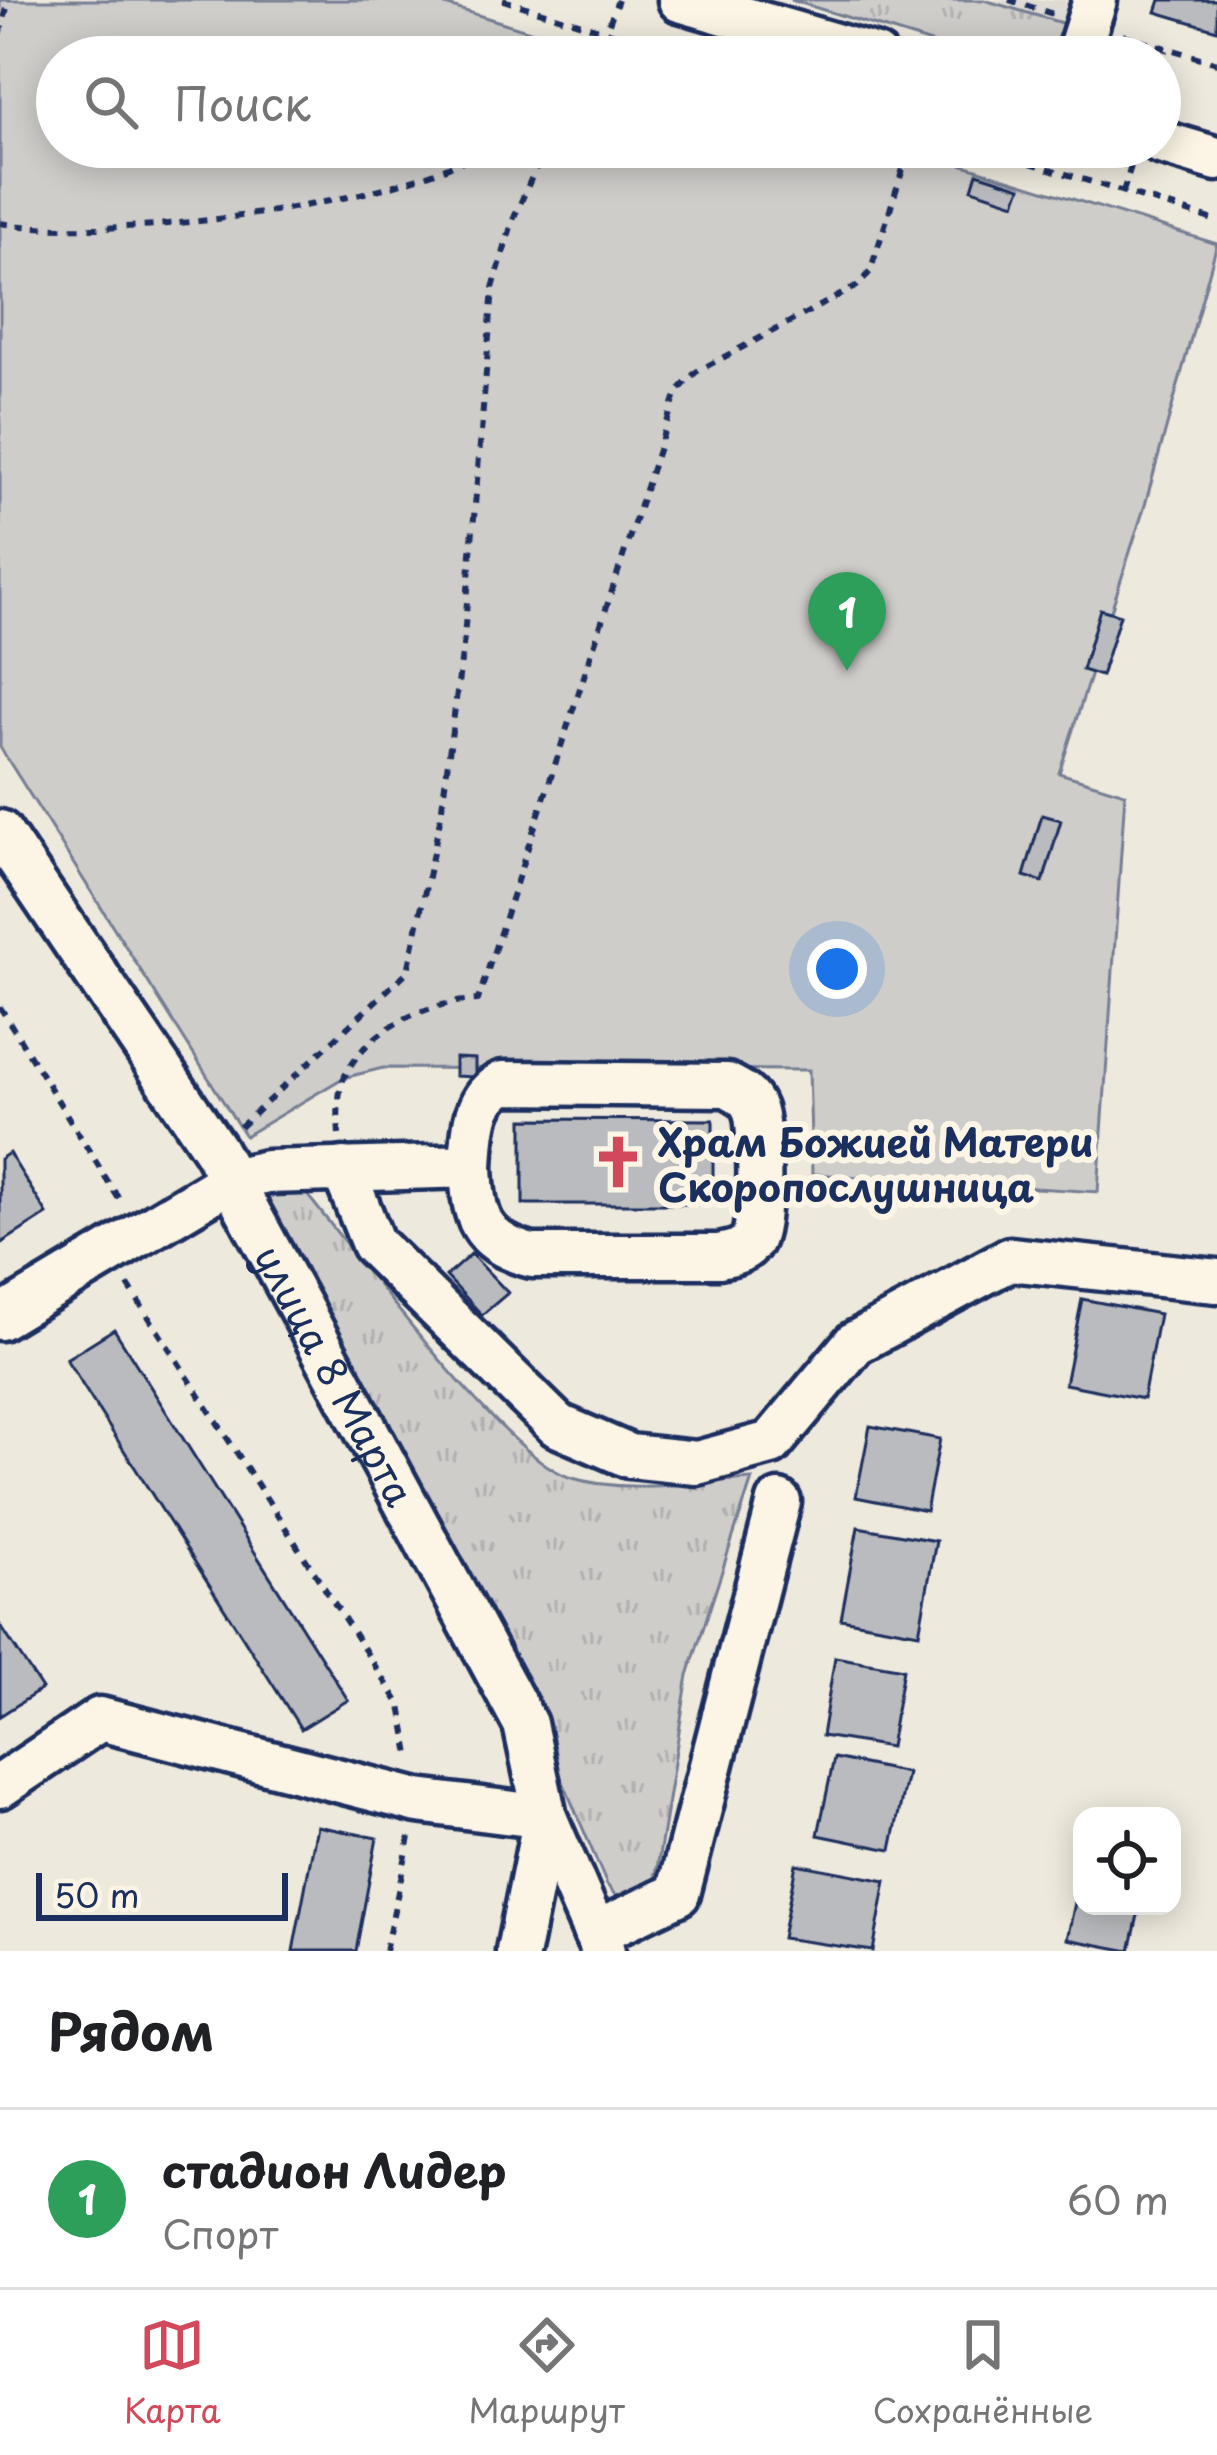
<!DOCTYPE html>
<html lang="ru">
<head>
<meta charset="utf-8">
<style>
	:root { --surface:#fff; --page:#f6f6f6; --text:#202124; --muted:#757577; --line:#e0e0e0; --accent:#d1495b }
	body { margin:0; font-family:"Playpen Sans",sans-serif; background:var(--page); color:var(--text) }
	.controls { position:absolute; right:36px; bottom:36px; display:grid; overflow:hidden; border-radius:24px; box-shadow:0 6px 30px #0003 }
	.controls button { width:108px; height:108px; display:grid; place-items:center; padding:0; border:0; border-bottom:3px solid var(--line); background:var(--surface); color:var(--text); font:60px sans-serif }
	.scale { position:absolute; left:36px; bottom:30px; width:252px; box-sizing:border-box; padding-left:12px; border:6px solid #1b2f5e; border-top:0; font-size:33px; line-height:42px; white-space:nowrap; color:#1b2f5e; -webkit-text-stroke:9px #fcf5e5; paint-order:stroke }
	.you { position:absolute; left:837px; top:969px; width:42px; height:42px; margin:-30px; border:9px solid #fff; border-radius:50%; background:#1a73e8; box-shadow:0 0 0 18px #1a73e833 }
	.badge { display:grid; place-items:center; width:78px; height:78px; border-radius:50%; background:var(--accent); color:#fff; font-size:39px; font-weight:700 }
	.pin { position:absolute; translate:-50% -99px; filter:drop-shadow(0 3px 6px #0008) }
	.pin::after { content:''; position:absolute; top:63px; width:42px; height:36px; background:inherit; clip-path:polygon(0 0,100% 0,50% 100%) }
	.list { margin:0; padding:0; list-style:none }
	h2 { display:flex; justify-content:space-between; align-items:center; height:156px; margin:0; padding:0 48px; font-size:51px }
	h2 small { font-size:39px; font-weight:400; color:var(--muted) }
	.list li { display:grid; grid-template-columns:78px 1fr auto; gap:36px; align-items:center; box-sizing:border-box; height:180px; padding:0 48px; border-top:3px solid var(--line) }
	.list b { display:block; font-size:45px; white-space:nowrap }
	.list p { margin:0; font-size:39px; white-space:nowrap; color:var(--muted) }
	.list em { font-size:39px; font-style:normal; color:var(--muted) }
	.icon { flex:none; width:66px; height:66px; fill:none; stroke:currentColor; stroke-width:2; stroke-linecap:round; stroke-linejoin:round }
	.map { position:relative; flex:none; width:1217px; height:1951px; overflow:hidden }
	.search { position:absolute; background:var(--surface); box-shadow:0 6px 30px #0003; left:36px; right:36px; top:36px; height:132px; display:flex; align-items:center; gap:30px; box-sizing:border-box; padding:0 42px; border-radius:66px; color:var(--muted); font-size:45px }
	.sheet { height:336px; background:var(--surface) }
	nav { display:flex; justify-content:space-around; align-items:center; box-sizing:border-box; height:168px; border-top:3px solid var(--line); background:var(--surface); font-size:33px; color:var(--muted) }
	nav a { display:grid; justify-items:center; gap:6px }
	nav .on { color:var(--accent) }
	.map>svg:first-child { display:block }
	.built { fill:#dedbd4 }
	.grass { fill:url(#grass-tufts); stroke:#757e94; stroke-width:3 }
	.green { fill:#cfcdca; stroke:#757e94; stroke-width:3 }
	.building { fill:#babbbe; stroke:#1b2f5e; stroke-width:3 }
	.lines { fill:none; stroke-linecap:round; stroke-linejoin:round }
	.minor-casing { stroke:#1b2f5e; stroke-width:51 }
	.path { stroke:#1b2f5e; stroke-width:6; stroke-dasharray:9 9; stroke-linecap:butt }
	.minor { stroke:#fcf5e5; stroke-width:42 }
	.labels { text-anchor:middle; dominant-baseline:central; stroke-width:12; stroke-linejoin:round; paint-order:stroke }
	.poi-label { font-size:39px; font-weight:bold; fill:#1b2f5e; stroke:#fcf5e5; text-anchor:start }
	.street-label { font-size:39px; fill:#1b2f5e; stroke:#fcf5e5 }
</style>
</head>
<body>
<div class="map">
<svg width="1217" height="1951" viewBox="0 0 1217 1951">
	<defs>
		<pattern id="grass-tufts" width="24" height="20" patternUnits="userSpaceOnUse" patternTransform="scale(3)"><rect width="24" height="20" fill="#cfcdca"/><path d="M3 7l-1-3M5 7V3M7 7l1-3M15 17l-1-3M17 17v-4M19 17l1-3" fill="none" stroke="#b1b0b0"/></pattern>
	</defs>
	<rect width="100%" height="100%" fill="#eee9dd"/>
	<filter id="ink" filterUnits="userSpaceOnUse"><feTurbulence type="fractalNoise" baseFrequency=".00833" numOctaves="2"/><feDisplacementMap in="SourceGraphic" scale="24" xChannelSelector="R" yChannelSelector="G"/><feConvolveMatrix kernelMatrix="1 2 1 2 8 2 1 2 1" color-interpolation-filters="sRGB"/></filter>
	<g filter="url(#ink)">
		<!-- built -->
		<polygon class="built" points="875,0 1079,0 1062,56"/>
		<!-- grass -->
		<g class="grass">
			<polygon points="791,0 984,0 1065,24 1050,57 977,57"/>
			<path d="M 265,1184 L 301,1187 C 352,1249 503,1456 569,1477 C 626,1495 693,1482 752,1479 L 688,1675 L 656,1875 L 650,1889 L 634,1900 L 617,1897 L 607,1885 L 525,1693 L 257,1215 Z"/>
		</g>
		<!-- green -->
		<polygon class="green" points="0,0 429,0 615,57 57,57 57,147 906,147 1217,244 1145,505 1059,773 1125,793 1098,1192 812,1174 809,1070 383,1068 343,1078 245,1136 0,747"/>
		<!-- building -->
		<g class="building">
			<polygon points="1160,0 1217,0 1217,30 1156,12"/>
			<polygon points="977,173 1021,187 1015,203 972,189"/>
			<polygon points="1100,609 1120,615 1101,676 1082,670"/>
			<polygon points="1042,815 1061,820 1043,882 1024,876"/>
			<polygon points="455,1058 475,1059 475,1077 455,1076"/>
			<polygon points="523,1119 713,1120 713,1204 523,1204"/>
			<polygon points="9,1153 47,1214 0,1244 0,1159"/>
			<polygon points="471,1254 508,1293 482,1315 446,1276"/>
			<polygon points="1082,1299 1159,1314 1143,1399 1065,1384"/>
			<polygon points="114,1329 348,1700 301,1729 66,1359"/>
			<polygon points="870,1426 940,1439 926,1511 856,1497"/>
			<polygon points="858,1527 936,1541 919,1633 841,1619"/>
			<polygon points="0,1625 42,1689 0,1716"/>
			<polygon points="835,1657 903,1669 890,1747 822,1736"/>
			<polygon points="834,1758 907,1773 891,1850 818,1835"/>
			<polygon points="317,1826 377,1838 356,1951 293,1951"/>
			<polygon points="796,1864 886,1881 873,1951 782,1938"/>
			<polygon points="1080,1880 1082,1906 1140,1906 1130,1951 1067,1939"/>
		</g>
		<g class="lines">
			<defs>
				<g id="minor">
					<polyline points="680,0 876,57"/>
					<polyline points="1077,57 1095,0"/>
					<polyline points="1160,142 1217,159"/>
					<path id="s1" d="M 0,832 L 215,1150 L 525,1724 L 545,1817 L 603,1951"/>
					<polyline points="343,1169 373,1244 557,1425 629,1456 697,1463 771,1443 855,1343 1010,1259 1217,1281"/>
					<path d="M 0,1318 L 231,1180 L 267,1172 L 471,1166 C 473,1217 480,1243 532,1256 L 719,1256 C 732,1253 744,1252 752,1240 C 762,1225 761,1126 754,1109 C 749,1096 739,1091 727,1085 L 503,1083 C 472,1098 473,1136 471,1166"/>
					<polyline points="0,1786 100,1719 418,1801 545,1817 518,1951"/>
					<polyline points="595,1933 678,1894 779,1502"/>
				</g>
			</defs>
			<!-- minor casing -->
			<use href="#minor" class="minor-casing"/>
			<!-- path -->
			<g class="path">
				<polyline points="503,0 690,57"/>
				<polyline points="1009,0 1053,14"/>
				<polyline points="0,35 9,0"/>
				<polyline points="1123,35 1217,63"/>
				<polyline points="596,57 618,0"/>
				<polyline points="1160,69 1166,50"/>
				<polyline points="979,147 1217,221"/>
				<polyline points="1123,192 1131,166"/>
				<path d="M 0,223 C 109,242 396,207 488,147"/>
				<polyline points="0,1007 122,1204"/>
				<polyline points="240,1127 408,971 441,815 464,638 493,288 513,220 545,147"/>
				<path d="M 339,1135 C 338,1120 337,1092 344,1078 C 365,1029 429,1001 478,1000 L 677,392 L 696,372 L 857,286 L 870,272 L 910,147"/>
				<polyline points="128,1285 401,1706 411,1760"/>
				<polyline points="385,1951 410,1837"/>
			</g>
			<!-- minor -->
			<use href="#minor" class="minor"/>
		</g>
	</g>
	<!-- icons -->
	<defs>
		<symbol id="church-bare" viewBox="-9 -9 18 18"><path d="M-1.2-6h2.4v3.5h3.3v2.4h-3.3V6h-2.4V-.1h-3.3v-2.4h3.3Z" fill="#d1495b" stroke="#fcf5e5" stroke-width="2.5" paint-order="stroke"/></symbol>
	</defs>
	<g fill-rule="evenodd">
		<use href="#church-bare" x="580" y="1124" width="76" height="76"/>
	</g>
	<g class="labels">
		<!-- poi labels -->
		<g class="poi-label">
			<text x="658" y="1140">Храм Божией Матери<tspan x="658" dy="45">Скоропослушница</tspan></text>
		</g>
		<!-- street labels -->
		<g class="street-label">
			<text stroke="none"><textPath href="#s1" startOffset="639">улица 8 Марта</textPath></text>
		</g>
	</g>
</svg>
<div class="controls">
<button><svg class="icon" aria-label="locate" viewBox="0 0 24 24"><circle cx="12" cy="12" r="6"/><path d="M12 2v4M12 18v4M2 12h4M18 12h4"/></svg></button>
</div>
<div class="scale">50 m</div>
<div class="you"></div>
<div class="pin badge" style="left:847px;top:671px;background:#2e9e5b">1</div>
<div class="search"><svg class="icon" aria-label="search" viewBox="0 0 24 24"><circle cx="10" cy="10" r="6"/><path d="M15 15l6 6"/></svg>Поиск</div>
</div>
<section class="sheet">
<h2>Рядом<small></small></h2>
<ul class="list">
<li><span class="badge" style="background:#2e9e5b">1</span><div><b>стадион Лидер</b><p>Спорт</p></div><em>60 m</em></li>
</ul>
</section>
<nav>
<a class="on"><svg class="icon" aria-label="map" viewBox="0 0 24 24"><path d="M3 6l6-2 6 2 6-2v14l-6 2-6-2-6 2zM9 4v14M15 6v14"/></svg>Карта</a>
<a><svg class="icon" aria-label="directions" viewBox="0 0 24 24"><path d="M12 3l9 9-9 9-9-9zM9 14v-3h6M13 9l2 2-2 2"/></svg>Маршрут</a>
<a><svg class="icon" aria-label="saved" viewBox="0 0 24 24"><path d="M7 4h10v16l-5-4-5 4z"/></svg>Сохранённые</a>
</nav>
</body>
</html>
